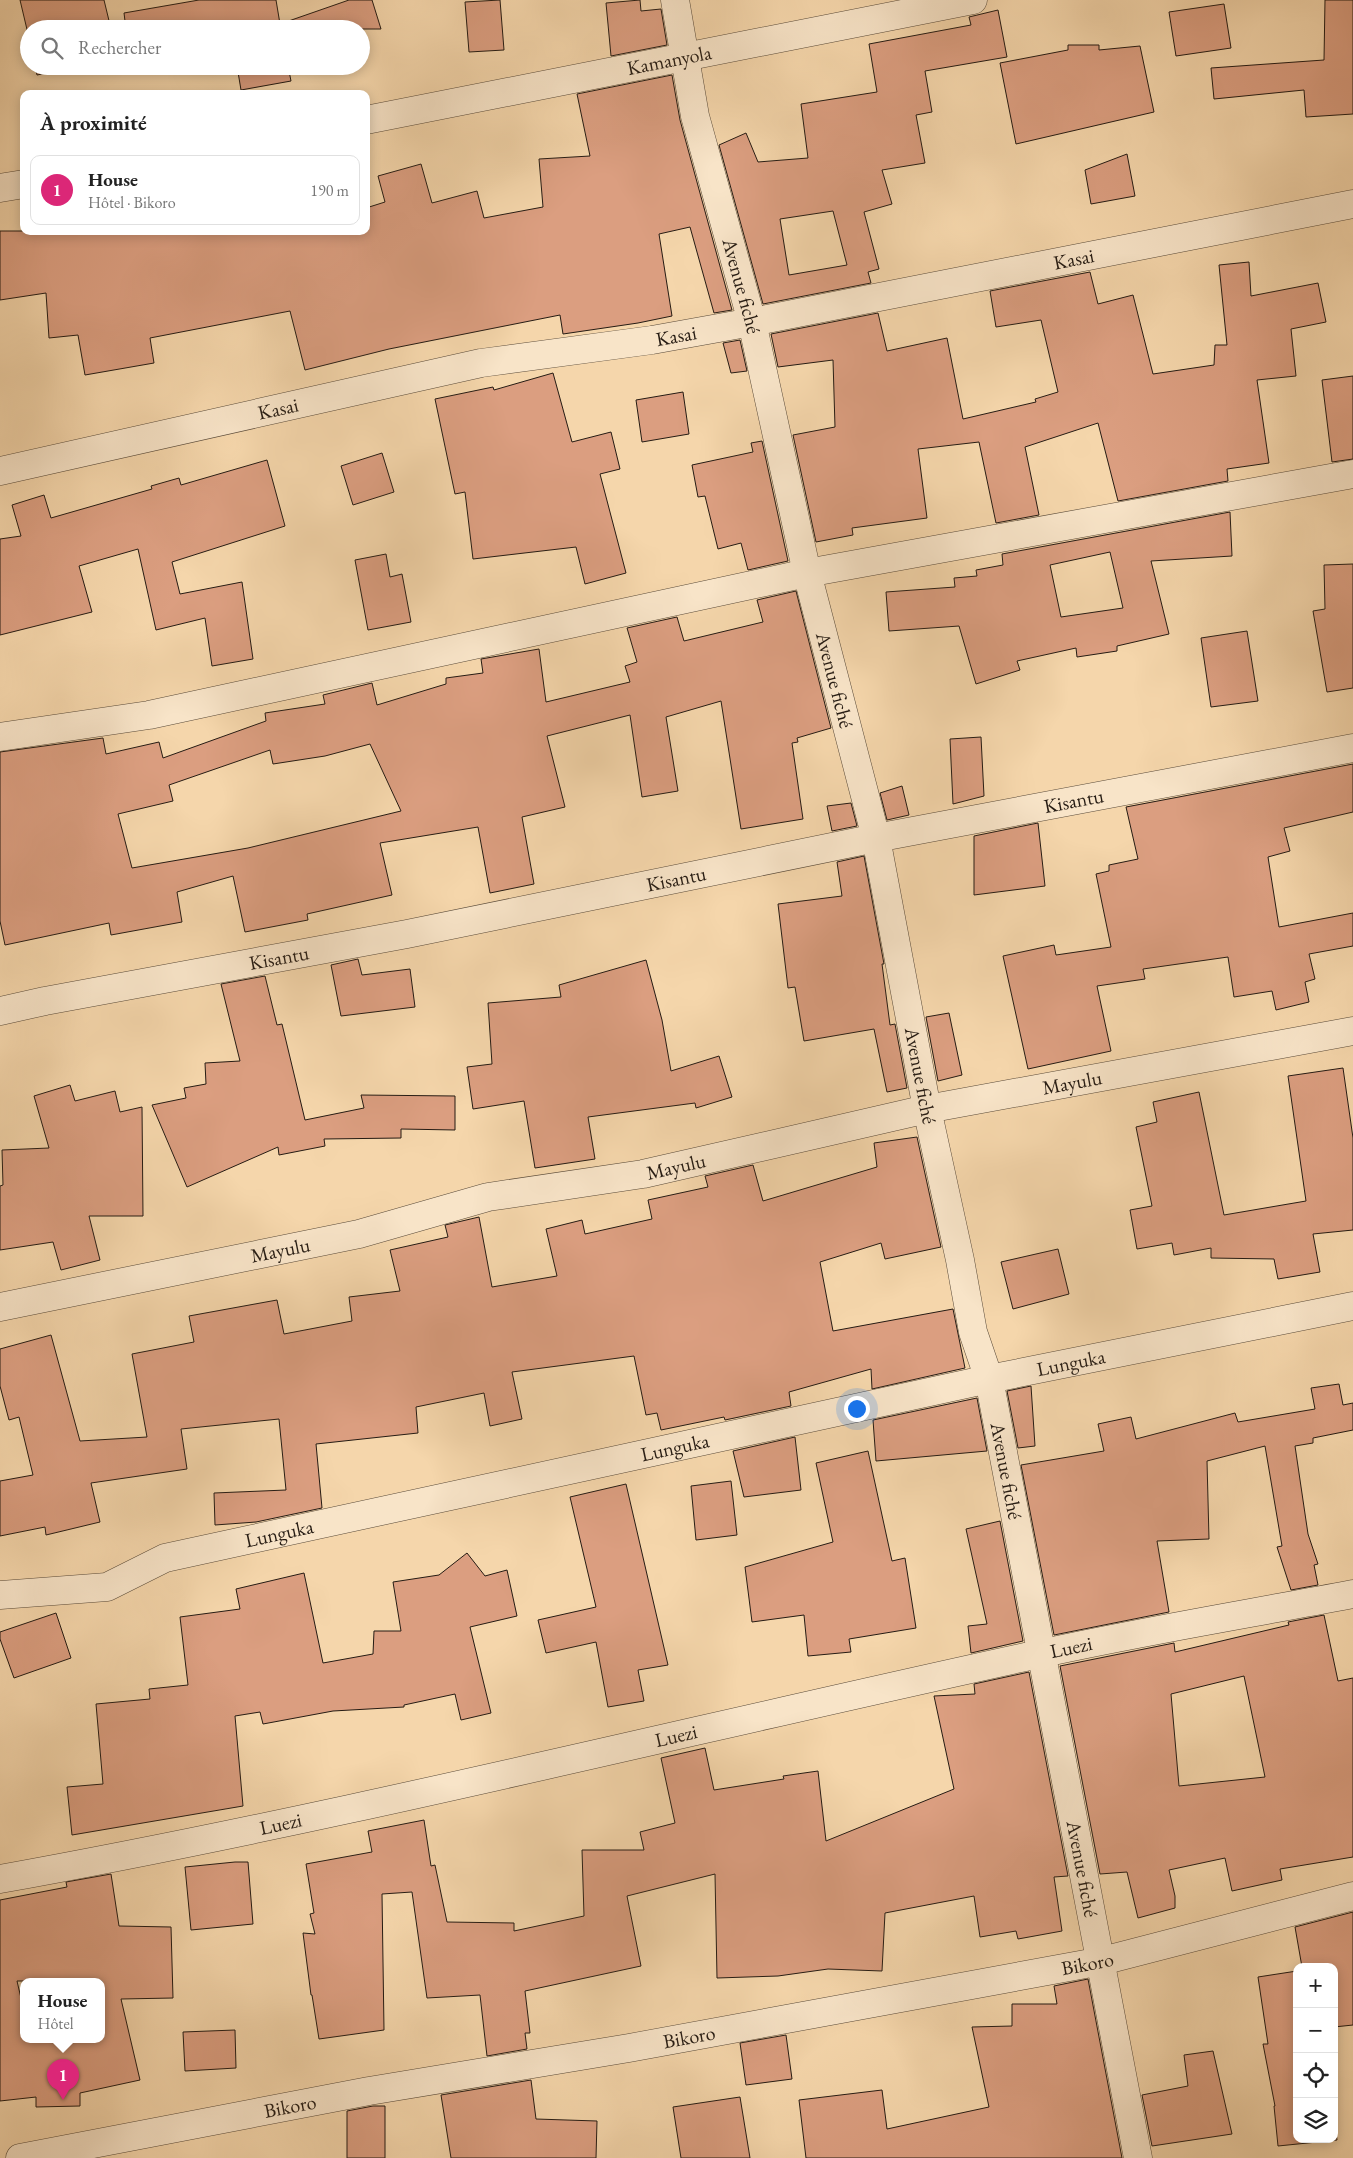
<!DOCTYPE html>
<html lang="fr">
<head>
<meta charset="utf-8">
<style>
	:root { --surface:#fff; --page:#f2f2f2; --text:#222; --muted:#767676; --line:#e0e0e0; --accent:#db2777 }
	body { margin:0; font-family:"EB Garamond",serif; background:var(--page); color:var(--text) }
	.controls { position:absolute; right:15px; bottom:15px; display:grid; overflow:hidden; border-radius:10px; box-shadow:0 2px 12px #0003 }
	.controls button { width:45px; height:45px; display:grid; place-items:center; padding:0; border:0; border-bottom:1px solid var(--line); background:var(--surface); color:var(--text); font:25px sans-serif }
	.you { position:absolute; left:856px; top:1408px; width:18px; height:18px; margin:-12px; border:4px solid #fff; border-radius:50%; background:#1a73e8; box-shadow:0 0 0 8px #1a73e833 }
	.badge { display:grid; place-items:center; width:32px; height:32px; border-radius:50%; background:var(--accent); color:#fff; font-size:16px; font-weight:700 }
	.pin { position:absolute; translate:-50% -41px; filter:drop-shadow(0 1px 2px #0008) }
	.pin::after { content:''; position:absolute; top:26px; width:18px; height:15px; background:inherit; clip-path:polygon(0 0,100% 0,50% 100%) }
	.popup { position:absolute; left:20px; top:1978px; width:85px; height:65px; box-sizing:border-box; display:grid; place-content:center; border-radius:10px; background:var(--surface); filter:drop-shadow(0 1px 4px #0005); font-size:16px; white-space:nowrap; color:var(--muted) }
	.popup b { font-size:19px; color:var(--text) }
	.popup::after { content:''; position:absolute; left:50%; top:100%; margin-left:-10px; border:10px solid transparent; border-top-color:var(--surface) }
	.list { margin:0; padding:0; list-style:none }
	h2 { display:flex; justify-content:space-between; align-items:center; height:65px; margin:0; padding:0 20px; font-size:21px }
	h2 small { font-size:16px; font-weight:400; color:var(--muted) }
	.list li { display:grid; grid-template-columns:32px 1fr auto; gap:15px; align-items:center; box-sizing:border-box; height:70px; margin:0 10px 10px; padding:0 10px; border:1px solid var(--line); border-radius:10px }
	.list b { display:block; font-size:19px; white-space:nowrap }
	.list p { margin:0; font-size:16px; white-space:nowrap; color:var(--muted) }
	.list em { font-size:16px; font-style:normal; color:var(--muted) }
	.icon { flex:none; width:28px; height:28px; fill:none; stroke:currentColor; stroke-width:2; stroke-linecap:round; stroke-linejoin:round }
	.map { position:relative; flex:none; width:1353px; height:2158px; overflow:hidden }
	.search { position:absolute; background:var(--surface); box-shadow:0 2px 12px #0003; left:20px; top:20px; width:350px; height:55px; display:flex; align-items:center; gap:12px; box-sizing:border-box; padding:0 18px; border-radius:28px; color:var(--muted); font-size:19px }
	.panel { position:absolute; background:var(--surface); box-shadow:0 2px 12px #0003; left:20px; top:90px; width:350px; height:145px; border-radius:10px }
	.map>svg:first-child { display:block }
	.building { fill:#db9e80; stroke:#251b13; fill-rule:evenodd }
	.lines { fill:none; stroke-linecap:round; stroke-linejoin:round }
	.minor-casing { stroke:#594a39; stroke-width:29 }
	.minor { stroke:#f8e4c8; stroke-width:28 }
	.labels { text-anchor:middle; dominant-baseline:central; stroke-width:4.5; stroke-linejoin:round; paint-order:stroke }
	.street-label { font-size:20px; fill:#251b13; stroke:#f8e4c8 }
</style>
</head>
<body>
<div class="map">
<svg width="1353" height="2158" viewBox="0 0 1353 2158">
	<rect width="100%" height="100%" fill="#f5d6ab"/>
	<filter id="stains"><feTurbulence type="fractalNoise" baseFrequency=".004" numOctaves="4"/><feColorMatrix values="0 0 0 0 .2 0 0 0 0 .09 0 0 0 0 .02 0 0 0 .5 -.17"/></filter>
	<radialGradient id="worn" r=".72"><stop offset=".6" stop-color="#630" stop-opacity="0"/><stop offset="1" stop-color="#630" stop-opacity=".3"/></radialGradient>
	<!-- building -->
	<g class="building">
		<polygon points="20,0 104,0 111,29 29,29 29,38"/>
		<polygon points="199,0 276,0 280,24 349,0 372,0 381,29 126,29 124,13"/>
		<polygon points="500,0 504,50 469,52 465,2"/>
		<polygon points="640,0 641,11 661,9 667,45 611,56 606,3"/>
		<polygon points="1325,0 1353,0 1353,114 1306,117 1304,90 1214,99 1211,68 1324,60"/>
		<polygon points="1224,4 1231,48 1176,56 1169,12"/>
		<path d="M 998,10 L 1007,57 L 925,71 L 932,112 L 916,115 L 925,163 L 882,170 L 892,204 L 864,212 L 879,269 L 868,272 L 871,283 L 763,304 L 719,145 L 746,133 L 758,162 L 808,158 L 801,104 L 877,92 L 869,44 L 971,25 L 969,17 ZM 833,211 L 847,265 L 789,275 L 780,219 Z"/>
		<polygon points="1068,45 1099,45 1099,50 1140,46 1154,112 1016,144 1000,63 1068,50"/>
		<polygon points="35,66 75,66 76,67 37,75"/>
		<polygon points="237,66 288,66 291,81 241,90"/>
		<polygon points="672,75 680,120 732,310 714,313 690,227 659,234 672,316 638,323 563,334 560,315 389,349 305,370 290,311 150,338 154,363 85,375 78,335 49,338 46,293 0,300 0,231 366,231 366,208 385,202 378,176 421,164 432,203 477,191 484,218 543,207 539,159 590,156 577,94"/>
		<polygon points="1127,154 1135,196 1091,204 1085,170"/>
		<polygon points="1249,262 1251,296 1318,283 1326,322 1291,329 1296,376 1257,380 1269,463 1227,469 1228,481 1118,501 1098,423 1025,447 1039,515 996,523 979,442 918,449 927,518 852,528 853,535 816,542 793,435 835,427 833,360 778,367 771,334 878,313 887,351 947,338 963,419 1036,402 1035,399 1058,392 1041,320 996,327 990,291 1090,272 1098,304 1133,295 1153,374 1214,365 1215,345 1227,345 1219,265"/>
		<polygon points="740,340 747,371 731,373 723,343"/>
		<polygon points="553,373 572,442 611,432 620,469 600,474 626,573 585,584 576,547 473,559 465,492 455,494 435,399 493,387 494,390"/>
		<polygon points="1353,376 1353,459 1332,462 1322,380"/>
		<polygon points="683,392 689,434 642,442 636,400"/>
		<polygon points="762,441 788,561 748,570 741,543 718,549 705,496 698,497 692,465 753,452 751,443"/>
		<polygon points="382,453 394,492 353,505 341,466"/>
		<polygon points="267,460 285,526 172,562 180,594 242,582 253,659 212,666 205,618 156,630 138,549 79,566 92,612 0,635 0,539 21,536 12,505 44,495 51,518 152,489 151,486 179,478 181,485"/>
		<path d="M 1230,512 L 1232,556 L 1151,561 L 1169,634 L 1117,646 L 1117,651 L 1077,657 L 1076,648 L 1017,661 L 1020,670 L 976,684 L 959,626 L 889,631 L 886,592 L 955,587 L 954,578 L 977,576 L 976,570 L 1003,565 L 1002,554 ZM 1110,552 L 1123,608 L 1061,617 L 1050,565 Z"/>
		<polygon points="386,554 390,577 402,574 411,622 368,630 355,560"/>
		<polygon points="1353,564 1353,688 1327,692 1313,611 1325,609 1324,565"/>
		<path d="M 796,591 L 831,728 L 797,738 L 798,742 L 792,743 L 803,819 L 741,829 L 721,701 L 666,717 L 678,791 L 642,797 L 630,715 L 547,736 L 565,807 L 522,817 L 534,884 L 490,893 L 478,827 L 380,843 L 392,895 L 307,914 L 308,920 L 245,932 L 233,876 L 177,892 L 182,922 L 111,935 L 109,923 L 5,945 L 0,921 L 0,752 L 103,738 L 106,754 L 159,742 L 163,758 L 266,721 L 265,713 L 325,704 L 323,695 L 372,683 L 377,705 L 446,684 L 446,678 L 483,673 L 481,659 L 539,649 L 546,702 L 630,682 L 625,666 L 637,662 L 627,628 L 677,617 L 684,641 L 763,622 L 757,600 ZM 370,744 L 401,811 L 248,848 L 132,868 L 118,814 L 173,801 L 169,785 L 270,750 L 273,764 L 325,756 Z"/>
		<polygon points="1247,631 1258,701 1211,707 1201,638"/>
		<polygon points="981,737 984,796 953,804 950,739"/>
		<polygon points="1353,764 1353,812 1284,828 1290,851 1268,857 1279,927 1353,913 1353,946 1309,954 1315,979 1305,982 1309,1002 1276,1010 1272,991 1234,997 1228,957 1143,969 1145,979 1097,986 1111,1051 1028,1069 1003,956 1054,945 1056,955 1111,947 1096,874 1109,871 1109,865 1138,859 1126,807"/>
		<polygon points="902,786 909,815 887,820 880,793"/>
		<polygon points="851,803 857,826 832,831 827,806"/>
		<polygon points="1038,823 1045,886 974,895 974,836"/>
		<polygon points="864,856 884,964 882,964 890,1025 895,1024 907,1088 887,1092 874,1029 804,1041 795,987 788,988 778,904 842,896 837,862"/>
		<polygon points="358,959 362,975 410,969 415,1007 341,1016 331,965"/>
		<polygon points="646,960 662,1020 671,1071 719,1056 732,1097 696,1108 695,1103 588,1117 595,1159 535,1168 524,1101 473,1109 467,1067 492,1064 488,1003 561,997 559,985"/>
		<polygon points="265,976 277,1025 282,1024 305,1120 364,1108 361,1095 455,1096 455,1130 401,1129 401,1138 324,1139 325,1146 279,1155 278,1147 187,1187 152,1105 186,1098 184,1088 206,1084 205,1063 240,1061 221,984"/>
		<polygon points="949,1013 962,1075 938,1081 926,1017"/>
		<polygon points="1343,1068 1353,1138 1353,1230 1313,1234 1320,1272 1278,1279 1274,1259 1211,1258 1211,1248 1174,1255 1172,1243 1137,1249 1130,1210 1152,1206 1136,1127 1157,1122 1153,1102 1199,1092 1224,1215 1306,1201 1288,1076"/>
		<polygon points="70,1085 75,1101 115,1091 120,1112 142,1107 143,1216 89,1216 100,1260 61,1270 53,1242 0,1250 0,1186 3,1185 2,1150 49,1148 34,1096"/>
		<polygon points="917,1137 941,1247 885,1259 881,1243 820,1262 833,1331 953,1309 965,1368 872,1389 871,1369 789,1392 791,1406 725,1420 724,1417 661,1430 657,1413 646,1415 634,1356 512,1372 522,1419 490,1426 484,1393 416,1407 418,1433 316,1444 322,1508 256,1522 215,1525 214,1493 286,1490 279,1419 181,1429 187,1469 91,1483 100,1522 46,1535 45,1527 0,1536 0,1481 33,1475 19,1417 9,1420 0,1386 0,1349 51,1335 80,1441 147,1437 132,1354 194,1342 189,1316 277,1300 284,1334 352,1321 349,1297 400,1291 390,1250 448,1237 445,1225 479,1217 492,1287 557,1276 546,1229 582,1220 585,1234 652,1219 648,1200 708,1187 705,1176 753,1165 763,1201 877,1167 874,1143"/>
		<polygon points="1058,1249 1069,1294 1013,1309 1001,1262"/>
		<polygon points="1339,1384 1343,1405 1353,1403 1353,1430 1313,1438 1313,1443 1295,1446 1308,1534 1318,1564 1314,1565 1318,1585 1291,1590 1277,1547 1282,1546 1265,1446 1207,1461 1209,1539 1157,1541 1169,1612 1054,1635 1021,1465 1104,1451 1098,1424 1131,1417 1136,1439 1235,1413 1238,1422 1315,1409 1311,1388"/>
		<polygon points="1031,1386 1035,1446 1018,1448 1007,1391"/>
		<polygon points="977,1398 987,1451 876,1461 873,1420"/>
		<polygon points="795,1437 801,1490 744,1497 733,1451"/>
		<polygon points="868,1451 892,1561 905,1558 916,1628 849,1639 851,1652 808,1656 804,1615 752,1622 745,1567 833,1542 816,1463"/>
		<polygon points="731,1481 737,1535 696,1540 691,1486"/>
		<polygon points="626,1484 668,1665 638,1670 644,1701 608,1707 596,1642 546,1653 538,1620 596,1607 570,1497"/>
		<polygon points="1000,1521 1023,1641 971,1653 968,1626 987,1624 966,1529"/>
		<polygon points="467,1553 485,1576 507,1570 517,1616 470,1627 491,1713 461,1720 455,1694 404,1705 404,1707 333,1711 263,1724 260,1712 235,1716 243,1806 72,1835 67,1787 103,1784 96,1704 150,1699 149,1689 188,1685 180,1617 240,1609 236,1589 304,1573 323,1663 373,1654 374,1631 401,1631 393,1582 439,1575"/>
		<polygon points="56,1613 71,1658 14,1678 0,1639 0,1632"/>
		<path d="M 1324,1615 L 1338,1681 L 1353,1678 L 1353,1857 L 1280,1869 L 1282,1880 L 1232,1891 L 1225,1858 L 1169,1870 L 1175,1896 L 1175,1908 L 1138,1918 L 1127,1872 L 1100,1874 L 1060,1666 L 1174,1643 L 1175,1652 L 1289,1625 L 1288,1622 ZM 1244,1676 L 1265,1777 L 1179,1786 L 1171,1694 Z"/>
		<polygon points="1029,1672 1068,1876 1054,1877 1062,1931 1018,1939 1016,1931 980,1937 974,1896 885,1913 882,1971 828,1969 778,1976 717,1978 715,1874 627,1896 641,1966 525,1991 530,2033 525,2033 527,2049 487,2056 480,1995 427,1998 412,1892 382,1894 384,2030 319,2039 312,1995 311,1995 303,1933 315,1934 310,1914 314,1913 306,1864 372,1852 368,1831 424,1820 431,1866 435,1865 447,1922 514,1923 514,1931 584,1916 582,1850 644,1850 640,1832 675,1823 661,1758 705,1748 714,1790 784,1779 783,1776 818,1771 826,1841 954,1789 934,1696 975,1694 974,1684"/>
		<polygon points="235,1862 248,1862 253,1924 191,1930 185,1867"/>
		<path d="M 111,1874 L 119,1926 L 171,1927 L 173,1998 L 121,1999 L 140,2080 L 80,2093 L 80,2106 L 36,2107 L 36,2097 L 0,2101 L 0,1900 L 67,1887 L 66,1882 ZM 17,1981 L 102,1981 L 102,2039 L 24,2039 L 24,2011 Z"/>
		<polygon points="1353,1912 1353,2025 1334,2027 1334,1967 1302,1967 1295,1927"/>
		<polygon points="1297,1971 1297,2139 1334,2139 1334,2115 1337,2140 1278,2146 1274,2106 1275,2106 1263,2044 1268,2044 1258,1977"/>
		<polygon points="1088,1979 1122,2158 806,2158 799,2100 882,2090 887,2129 989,2107 972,2027 1012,2026 1012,2004 1057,2004 1054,1986"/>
		<polygon points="235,2030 236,2068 185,2071 183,2032"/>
		<polygon points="786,2035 792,2079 746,2085 740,2043"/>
		<polygon points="1213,2051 1232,2134 1152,2146 1142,2095 1188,2086 1184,2055"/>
		<polygon points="531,2080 536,2119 597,2121 596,2158 451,2158 441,2095"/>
		<polygon points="740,2097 750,2158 681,2158 673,2107"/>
		<polygon points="373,2106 385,2106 385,2158 347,2158 347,2111"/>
	</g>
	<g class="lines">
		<defs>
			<g id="minor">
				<path id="s1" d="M 675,0 L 695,116 L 752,322 L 807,573 L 876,838 L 927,1109 L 960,1260 L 973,1332 L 989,1379 L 1138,2158"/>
				<path id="s2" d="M 366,120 L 973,0"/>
				<polyline points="0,188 24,184"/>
				<path id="s3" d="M 0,471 L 481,363 L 652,340 L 752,322 L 1353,204"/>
				<polyline points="0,737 149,715 807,573 1353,474"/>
				<path id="s4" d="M 0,1011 L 45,1001 L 407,934 L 876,838 L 1353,748"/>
				<path id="s5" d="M 0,1307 L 359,1234 L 488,1197 L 643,1174 L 927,1109 L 1353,1031"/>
				<path id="s6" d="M 0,1595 L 107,1587 L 165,1558 L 989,1379 L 1353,1306"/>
				<path id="s7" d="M 0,1879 C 349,1816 693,1729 1039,1654 C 1143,1631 1248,1614 1353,1594"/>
				<path id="s8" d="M 20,2158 L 369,2091 L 629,2048 L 1102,1961 L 1353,1896"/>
			</g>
		</defs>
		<!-- minor casing -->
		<use href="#minor" class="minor-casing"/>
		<!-- minor -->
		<use href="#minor" class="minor"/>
	</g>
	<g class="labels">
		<!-- street labels -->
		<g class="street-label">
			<text stroke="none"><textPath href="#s2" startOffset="309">Kamanyola</textPath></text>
			<text stroke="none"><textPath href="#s3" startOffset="1095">Kasai</textPath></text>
			<text stroke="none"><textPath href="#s1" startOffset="294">Avenue fiché</textPath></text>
			<text stroke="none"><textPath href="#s3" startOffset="690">Kasai</textPath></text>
			<text stroke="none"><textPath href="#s3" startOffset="285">Kasai</textPath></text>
			<text stroke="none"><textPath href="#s1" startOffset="699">Avenue fiché</textPath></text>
			<text stroke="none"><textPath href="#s4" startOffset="1094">Kisantu</textPath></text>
			<text stroke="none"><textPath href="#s4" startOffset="689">Kisantu</textPath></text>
			<text stroke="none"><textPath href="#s4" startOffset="284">Kisantu</textPath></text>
			<text stroke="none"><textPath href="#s1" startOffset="1104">Avenue fiché</textPath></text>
			<text stroke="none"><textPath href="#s5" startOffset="1096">Mayulu</textPath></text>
			<text stroke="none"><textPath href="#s5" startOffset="691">Mayulu</textPath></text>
			<text stroke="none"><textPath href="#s5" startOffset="286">Mayulu</textPath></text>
			<text stroke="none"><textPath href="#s6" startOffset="1099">Lunguka</textPath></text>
			<text stroke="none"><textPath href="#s6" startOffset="694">Lunguka</textPath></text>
			<text stroke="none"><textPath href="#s1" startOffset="1509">Avenue fiché</textPath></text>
			<text stroke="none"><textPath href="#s6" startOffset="289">Lunguka</textPath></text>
			<text stroke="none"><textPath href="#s7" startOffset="1096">Luezi</textPath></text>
			<text stroke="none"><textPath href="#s7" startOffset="691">Luezi</textPath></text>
			<text stroke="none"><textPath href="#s7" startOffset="286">Luezi</textPath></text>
			<text stroke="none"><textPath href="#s1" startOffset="1914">Avenue fiché</textPath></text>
			<text stroke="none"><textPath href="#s8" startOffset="1085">Bikoro</textPath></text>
			<text stroke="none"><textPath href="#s8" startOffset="680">Bikoro</textPath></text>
			<text stroke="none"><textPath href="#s8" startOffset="275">Bikoro</textPath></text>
		</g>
	</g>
	<rect width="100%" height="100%" filter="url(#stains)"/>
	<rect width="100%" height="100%" fill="url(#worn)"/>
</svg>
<div class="controls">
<button>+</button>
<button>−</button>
<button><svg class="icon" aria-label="locate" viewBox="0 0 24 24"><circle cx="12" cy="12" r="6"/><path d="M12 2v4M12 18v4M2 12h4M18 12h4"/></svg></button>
<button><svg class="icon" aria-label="layers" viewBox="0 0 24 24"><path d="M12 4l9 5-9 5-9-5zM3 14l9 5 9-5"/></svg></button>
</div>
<div class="you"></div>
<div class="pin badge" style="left:63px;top:2100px">1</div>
<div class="popup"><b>House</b>Hôtel</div>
<div class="search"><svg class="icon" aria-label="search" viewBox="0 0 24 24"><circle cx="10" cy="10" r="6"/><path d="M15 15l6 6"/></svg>Rechercher</div>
<section class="panel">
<h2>À proximité<small></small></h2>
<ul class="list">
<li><span class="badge">1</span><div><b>House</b><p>Hôtel · Bikoro</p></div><em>190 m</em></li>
</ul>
</section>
</div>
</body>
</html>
